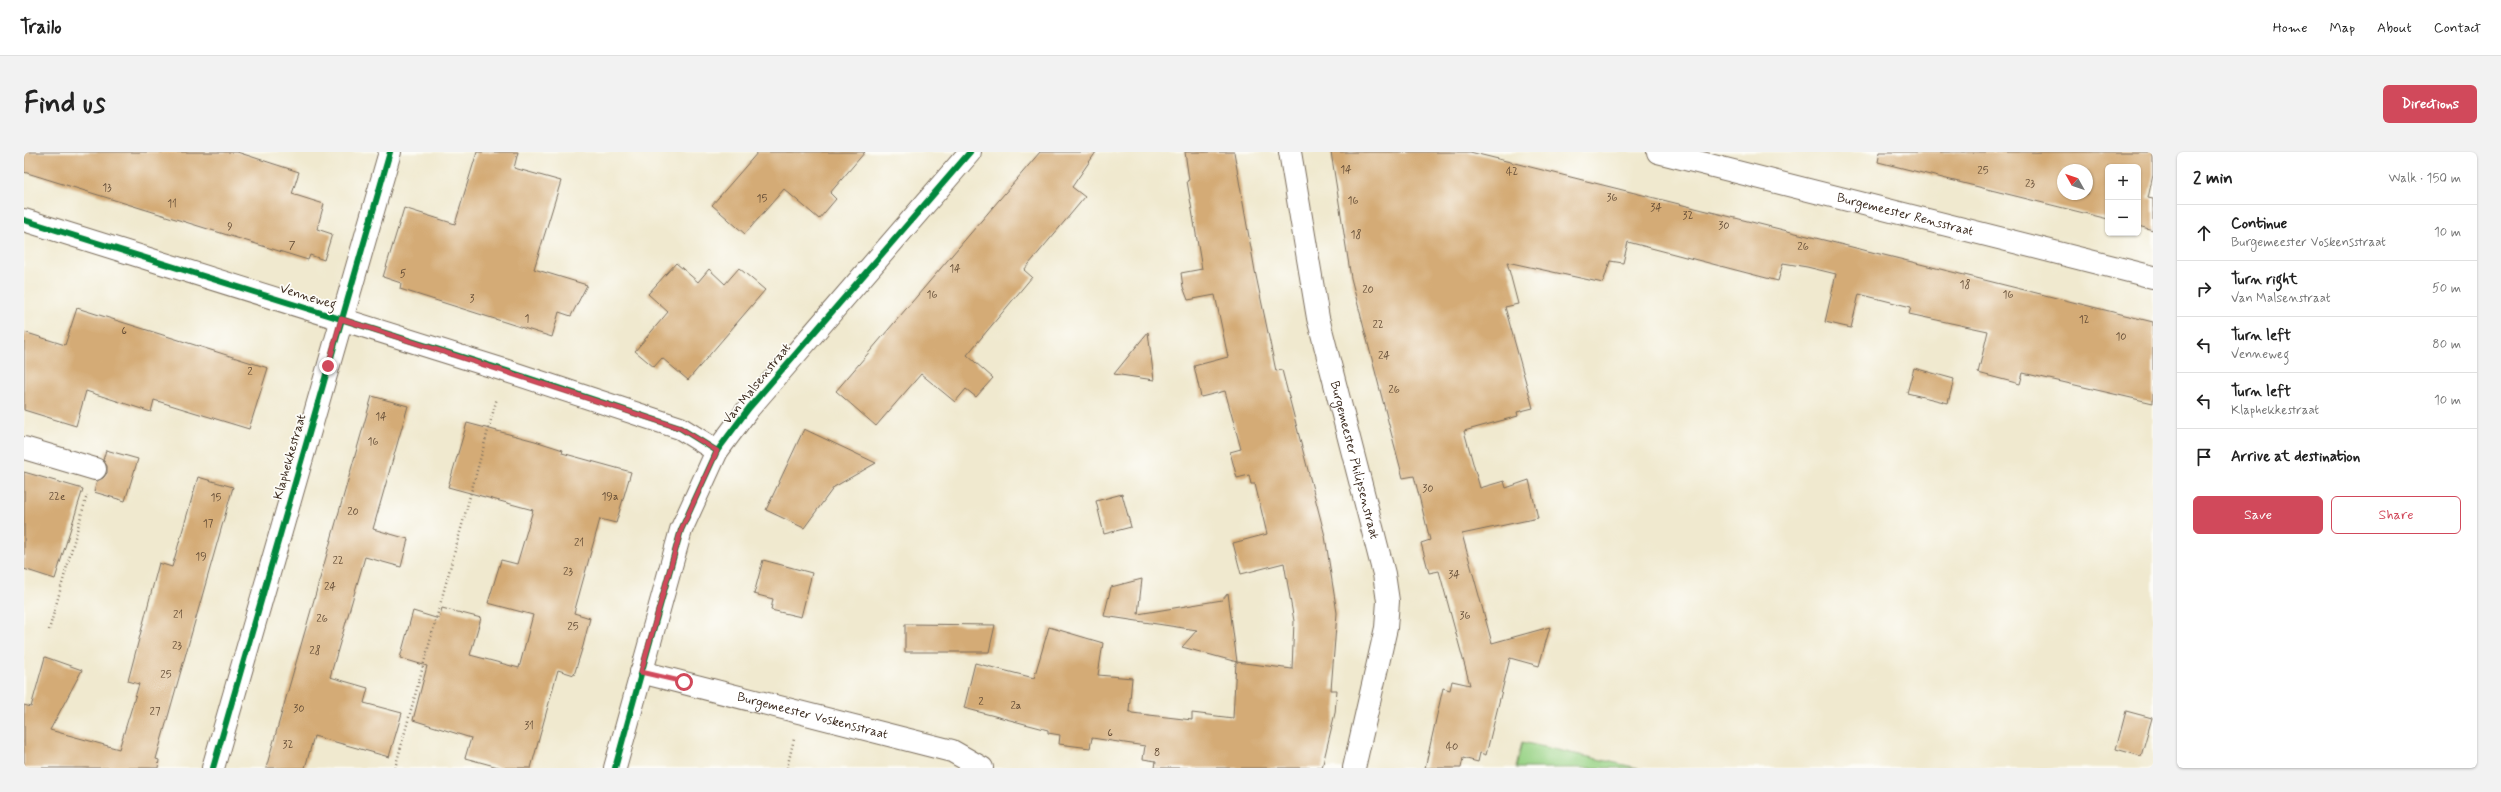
<!DOCTYPE html>
<html lang="en">
<head>
<meta charset="utf-8">
<style>
	:root { --surface:#fff; --page:#f2f2f2; --text:#222; --muted:#767676; --line:#e0e0e0; --accent:#d1495b }
	body { margin:0; font-family:Mynerve,sans-serif; background:var(--page); color:var(--text) }
	.controls { position:absolute; right:12px; top:12px; display:grid; overflow:hidden; border-radius:6px; box-shadow:0 1px 3px #0004 }
	.controls button { width:36px; height:36px; display:grid; place-items:center; padding:0; border:0; border-bottom:1px solid var(--line); background:var(--surface); color:var(--text); font:20px sans-serif }
	.compass { position:absolute; left:2033px; top:12px; width:36px; height:36px; border-radius:50%; background:var(--surface); box-shadow:0 1px 3px #0004; rotate:310deg }
	.stop { position:absolute; width:12px; height:12px; margin:-9px; border:3px solid #d1495b; border-radius:50%; background:#fff }
	.stop.end { background:#d1495b; border-color:#fff; box-shadow:0 1px 4px #0008 }
	.list { margin:0; padding:0; list-style:none }
	h2 { display:flex; justify-content:space-between; align-items:center; height:52px; margin:0; padding:0 16px; font-size:17px }
	h2 small { font-size:13px; font-weight:400; color:var(--muted) }
	.list li { display:grid; grid-template-columns:26px 1fr auto; gap:12px; align-items:center; box-sizing:border-box; height:56px; padding:0 16px; border-top:1px solid var(--line) }
	.list b { display:block; font-size:15px; white-space:nowrap }
	.list p { margin:0; font-size:13px; white-space:nowrap; color:var(--muted) }
	.list em { font-size:13px; font-style:normal; color:var(--muted) }
	.actions { display:flex; gap:8px; padding:12px 16px }
	.actions a { flex:1; padding:9px 0; border:1px solid var(--accent); border-radius:6px; text-align:center; font-size:14px; color:var(--accent) }
	.actions .main { background:var(--accent); color:#fff }
	.icon { flex:none; width:22px; height:22px; fill:none; stroke:currentColor; stroke-width:2; stroke-linecap:round; stroke-linejoin:round }
	.map { position:relative; flex:none; width:2129px; height:616px; overflow:hidden; border-radius:6px }
	header { display:flex; align-items:center; gap:24px; box-sizing:border-box; height:56px; padding:0 20px; background:var(--surface); border-bottom:1px solid var(--line) }
	header strong { font-size:19px }
	nav { display:flex; gap:22px; margin-inline-start:auto; font-size:14px }
	.intro { display:flex; align-items:center; justify-content:space-between; box-sizing:border-box; height:96px; padding:0 24px }
	h1 { margin:0; font-size:28px }
	.button { padding:10px 18px; border-radius:6px; background:var(--accent); color:#fff; font-size:14px; font-weight:700 }
	main { display:flex; gap:24px; padding:0 24px }
	aside { flex:1; background:var(--surface); border-radius:6px; box-shadow:0 1px 3px #0004 }
	.map>svg:first-child { display:block }
	.green { fill:#99d386; stroke:#6a7e52 }
	.building { fill:#d4ab76; fill-rule:evenodd }
	.lines { fill:none; stroke-linecap:round; stroke-linejoin:round }
	.minor-casing { stroke:#7a6d5c; stroke-width:24 }
	.path { stroke:#7a6d5c; stroke-width:2.5; stroke-dasharray:1 3; stroke-linecap:butt }
	.minor { stroke:#fff; stroke-width:22 }
	.cycleway-casing { stroke:#fdfcf7; stroke-width:8 }
	.cycleway { stroke:#00873e; stroke-width:6 }
	.route { stroke:#d1495b; stroke-width:5 }
	.labels { text-anchor:middle; dominant-baseline:central; stroke-width:3.5; stroke-linejoin:round; paint-order:stroke }
	.number-label { font-size:11px; fill:#614a34 }
	.street-label { font-size:13px; fill:#3b2a1e; stroke:#fdfcf7 }
</style>
</head>
<body>
<header>
<strong>Trailo</strong>
<nav><a>Home</a><a>Map</a><a>About</a><a>Contact</a></nav>
</header>
<div class="intro"><h1>Find us</h1><a class="button">Directions</a></div>
<main>
<div class="map">
<svg width="2129" height="616" viewBox="0 0 2129 616">
	<rect width="100%" height="100%" fill="#fdfcf7"/>
	<filter id="ink" filterUnits="userSpaceOnUse"><feTurbulence type="fractalNoise" baseFrequency=".025" numOctaves="2"/><feDisplacementMap in="SourceGraphic" scale="8" xChannelSelector="R" yChannelSelector="G"/><feConvolveMatrix kernelMatrix="1 2 1 2 8 2 1 2 1" color-interpolation-filters="sRGB"/></filter>
	<filter id="wash" filterUnits="userSpaceOnUse"><feTurbulence type="fractalNoise" baseFrequency=".012" numOctaves="4" result="noise"/><feDisplacementMap in="SourceGraphic" scale="16" xChannelSelector="R" yChannelSelector="G"/><feGaussianBlur stdDeviation="0.9" result="paint"/><feColorMatrix in="noise" values="0 0 0 0 0 0 0 0 0 0 0 0 0 0 0 0 0 1.4 0 .05"/><feComposite in="paint" operator="in"/></filter>
	<g filter="url(#wash)">
		<rect width="100%" height="100%" fill="#f0e9cf"/>
		<!-- green -->
		<polygon class="green" points="1498,590 1614,616 1492,616"/>
		<g id="blocks">
			<!-- building -->
			<g class="building">
				<polygon points="0,0 213,0 275,20 268,42 300,52 293,77 308,82 300,108 286,103 284,108 0,20"/>
				<polygon points="453,0 494,0 490,16 537,29 510,117 563,133 547,164 535,160 528,185 376,137 377,131 359,125 380,56 431,72"/>
				<polygon points="734,0 841,0 806,41 812,47 795,67 760,37 721,82 688,53"/>
				<polygon points="1016,0 1072,0 1048,35 1061,45 1000,118 1008,125 943,203 969,226 952,245 942,237 931,250 897,222 852,274 812,239"/>
				<polygon points="1161,0 1210,0 1231,119 1252,219 1258,218 1301,384 1313,461 1307,538 1313,538 1311,561 1298,616 1131,616 1132,609 1119,607 1121,594 1068,586 1066,596 1035,592 1036,583 1024,581 1024,578 940,556 951,511 1010,526 1025,475 1079,491 1074,523 1108,526 1105,559 1108,561 1168,568 1168,561 1209,566 1212,510 1268,517 1270,469 1260,411 1217,422 1209,391 1243,382 1231,332 1227,332 1225,323 1213,326 1206,300 1217,297 1201,239 1177,245 1170,214 1204,205 1191,143 1164,148 1159,135 1157,121 1178,117 1163,29 1165,28"/>
				<polygon points="1307,0 1446,0 2129,170 2129,251 1999,221 1996,232 1954,221 1964,179 1885,162 1887,155 1835,142 1827,176 1801,170 1812,122 1783,115 1759,111 1754,129 1604,90 1599,111 1586,109 1579,131 1483,110 1494,152 1481,155 1509,256 1493,260 1494,264 1440,279 1456,336 1480,329 1482,336 1505,328 1514,366 1438,382 1468,491 1526,475 1515,514 1486,506 1462,603 1456,601 1454,610 1439,606 1437,616 1401,616 1419,536 1426,538 1428,529 1446,533 1415,419 1405,421 1397,391 1406,388 1390,324 1379,326 1364,269 1327,126"/>
				<path d="M 1856,0 L 2129,0 L 2129,23 L 2124,46 L 2129,47 L 2129,78 L 2114,74 L 2114,15 L 2084,15 L 2084,67 L 1854,10 ZM 2039,18 L 2063,18 L 2063,42 L 2039,42 Z"/>
				<polygon points="652,111 674,130 685,117 701,132 715,116 741,138 664,228 638,206 630,215 611,199 644,160 624,142"/>
				<polygon points="53,156 244,216 225,277 130,248 127,260 62,239 52,274 0,258 0,180 41,193"/>
				<polygon points="1124,180 1130,228 1090,222"/>
				<polygon points="1890,216 1930,227 1924,251 1883,241"/>
				<polygon points="348,244 384,254 349,377 384,387 377,415 341,405 306,525 344,536 340,551 378,561 365,605 290,584 281,616 242,616"/>
				<polygon points="443,271 511,289 539,298 538,301 607,320 592,371 576,367 550,461 566,466 559,494 550,523 534,518 507,616 478,616 441,606 447,586 389,568 403,514 376,506 389,459 415,467 418,456 457,466 446,503 495,516 509,463 464,451 477,408 493,412 509,358 424,335"/>
				<polygon points="780,277 852,311 810,335 780,376 742,358"/>
				<polygon points="82,298 114,307 101,349 70,340 73,329 79,326 83,321 83,314 79,308"/>
				<polygon points="0,320 59,337 31,427 0,417"/>
				<polygon points="174,325 209,335 132,607 135,608 134,616 0,616 0,553 7,555 21,505 58,518 26,578 95,597 115,532 104,529 135,411 148,415"/>
				<polygon points="1098,342 1107,375 1080,382 1072,349"/>
				<polygon points="739,408 788,421 777,465 747,458 749,447 730,442"/>
				<polygon points="1118,427 1114,462 1198,448 1204,441 1213,510 1158,495 1173,478 1080,464 1087,435"/>
				<polygon points="881,472 971,473 965,500 881,500"/>
				<polygon points="2102,559 2128,566 2117,604 2092,597"/>
			</g>
		</g>
	</g>
	<g filter="url(#ink)">
		<use href="#blocks" fill-opacity="0" stroke="#7a6d5c" stroke-width="1"/>
		<g class="lines">
			<defs>
				<g id="minor">
					<path id="s1" d="M 1266,0 L 1294,166 L 1360,422 L 1364,449 L 1362,476 L 1330,616"/>
					<path id="s2" d="M 1634,0 L 2129,125"/>
					<polyline points="0,68 480,218 656,276 693,299"/>
					<polyline points="0,296 71,317"/>
					<path id="s3" d="M 617,520 L 928,599 L 958,616"/>
					<polyline points="189,616 366,0"/>
					<polyline points="591,616 657,378 693,299 725,256 946,0"/>
				</g>
			</defs>
			<!-- minor casing -->
			<use href="#minor" class="minor-casing"/>
			<!-- path -->
			<g class="path">
				<polyline points="25,478 63,343"/>
				<polyline points="371,616 473,246"/>
				<polyline points="763,616 770,587"/>
			</g>
			<!-- minor -->
			<use href="#minor" class="minor"/>
			<defs>
				<g id="cycleway">
					<polyline points="0,68 480,218 656,276 693,299"/>
					<polyline points="189,616 366,0"/>
					<polyline points="591,616 657,378 693,299 725,256 946,0"/>
				</g>
			</defs>
			<!-- cycleway casing -->
			<use href="#cycleway" class="cycleway-casing"/>
			<!-- cycleway -->
			<use href="#cycleway" class="cycleway"/>
		</g>
	</g>
	<g class="lines" filter="url(#ink)">
		<!-- route -->
		<polyline class="route" points="304,214 317,167 656,276 693,299 657,378 617,520 660,530"/>
	</g>
	<g class="labels">
		<!-- number labels -->
		<g class="number-label">
			<text x="1322" y="18">14</text>
			<text x="1959" y="19">25</text>
			<text x="1488" y="20">42</text>
			<text x="2006" y="32">23</text>
			<text x="83" y="36">13</text>
			<text x="1588" y="46">36</text>
			<text x="738" y="47">15</text>
			<text x="1329" y="49">16</text>
			<text x="148" y="52">11</text>
			<text x="1632" y="56">34</text>
			<text x="1664" y="64">32</text>
			<text x="1700" y="74">30</text>
			<text x="206" y="75">9</text>
			<text x="1332" y="83">18</text>
			<text x="268" y="94">7</text>
			<text x="1779" y="95">26</text>
			<text x="931" y="117">14</text>
			<text x="379" y="122">5</text>
			<text x="1941" y="133">18</text>
			<text x="1344" y="138">20</text>
			<text x="908" y="143">16</text>
			<text x="1984" y="143">16</text>
			<text x="448" y="147">3</text>
			<text x="503" y="167">1</text>
			<text x="2060" y="168">12</text>
			<text x="1354" y="173">22</text>
			<text x="100" y="179">6</text>
			<text x="2097" y="185">10</text>
			<text x="1360" y="204">24</text>
			<text x="226" y="220">2</text>
			<text x="1370" y="238">26</text>
			<text x="357" y="265">14</text>
			<text x="349" y="290">16</text>
			<text x="1404" y="337">30</text>
			<text x="33" y="345">22e</text>
			<text x="586" y="345">19a</text>
			<text x="192" y="346">15</text>
			<text x="329" y="360">20</text>
			<text x="184" y="372">17</text>
			<text x="555" y="391">21</text>
			<text x="177" y="405">19</text>
			<text x="314" y="409">22</text>
			<text x="544" y="420">23</text>
			<text x="1430" y="423">34</text>
			<text x="306" y="435">24</text>
			<text x="154" y="463">21</text>
			<text x="1441" y="464">36</text>
			<text x="298" y="467">26</text>
			<text x="549" y="475">25</text>
			<text x="153" y="494">23</text>
			<text x="291" y="499">28</text>
			<text x="142" y="523">25</text>
			<text x="957" y="550">2</text>
			<text x="992" y="554">2a</text>
			<text x="275" y="557">30</text>
			<text x="131" y="560">27</text>
			<text x="505" y="574">31</text>
			<text x="1086" y="581">6</text>
			<text x="264" y="593">32</text>
			<text x="1428" y="595">40</text>
			<text x="1133" y="601">8</text>
		</g>
		<!-- street labels -->
		<g class="street-label">
			<text stroke="none"><textPath href="#s2" startOffset="255">Burgemeester Rensstraat</textPath></text>
			<text transform="translate(284 145) rotate(17)">Venneweg</text>
			<text transform="translate(733 232) rotate(-51)">Van Malsenstraat</text>
			<text transform="translate(266 305) rotate(-74)">Klaphekkestraat</text>
			<text stroke="none"><textPath href="#s1" startOffset="315">Burgemeester Philipsenstraat</textPath></text>
			<text stroke="none"><textPath href="#s3" startOffset="177">Burgemeester Voskensstraat</textPath></text>
		</g>
	</g>
</svg>
<div class="controls">
<button>+</button>
<button>−</button>
</div>
<svg class="compass" viewBox="-18 -18 36 36"><path d="M0-13l5 13h-10z" fill="#e53935"/><path d="M0 13l5-13h-10z" fill="#767676"/></svg>
<div class="stop" style="left:660px;top:530px"></div>
<div class="stop end" style="left:304px;top:214px"></div>
</div>
<aside>
<h2>2 min<small>Walk · 150 m</small></h2>
<ul class="list">
<li><svg class="icon" aria-label="ahead" viewBox="0 0 24 24"><path d="M12 20V5M6 11l6-6 6 6"/></svg><div><b>Continue</b><p>Burgemeester Voskensstraat</p></div><em>10 m</em></li>
<li><svg class="icon" aria-label="right" viewBox="0 0 24 24"><path d="M7 20v-9h11M14 6l5 5-5 5"/></svg><div><b>Turn right</b><p>Van Malsenstraat</p></div><em>50 m</em></li>
<li><svg class="icon" aria-label="left" viewBox="0 0 24 24"><path d="M17 20v-9H6M10 6l-5 5 5 5"/></svg><div><b>Turn left</b><p>Venneweg</p></div><em>80 m</em></li>
<li><svg class="icon" aria-label="left" viewBox="0 0 24 24"><path d="M17 20v-9H6M10 6l-5 5 5 5"/></svg><div><b>Turn left</b><p>Klaphekkestraat</p></div><em>10 m</em></li>
<li><svg class="icon" aria-label="arrive" viewBox="0 0 24 24"><path d="M6 21V4h12l-3 4 3 4H6"/></svg><div><b>Arrive at destination</b></div></li>
</ul>
<div class="actions"><a class="main">Save</a><a>Share</a></div>
</aside>
</main>
</body>
</html>
